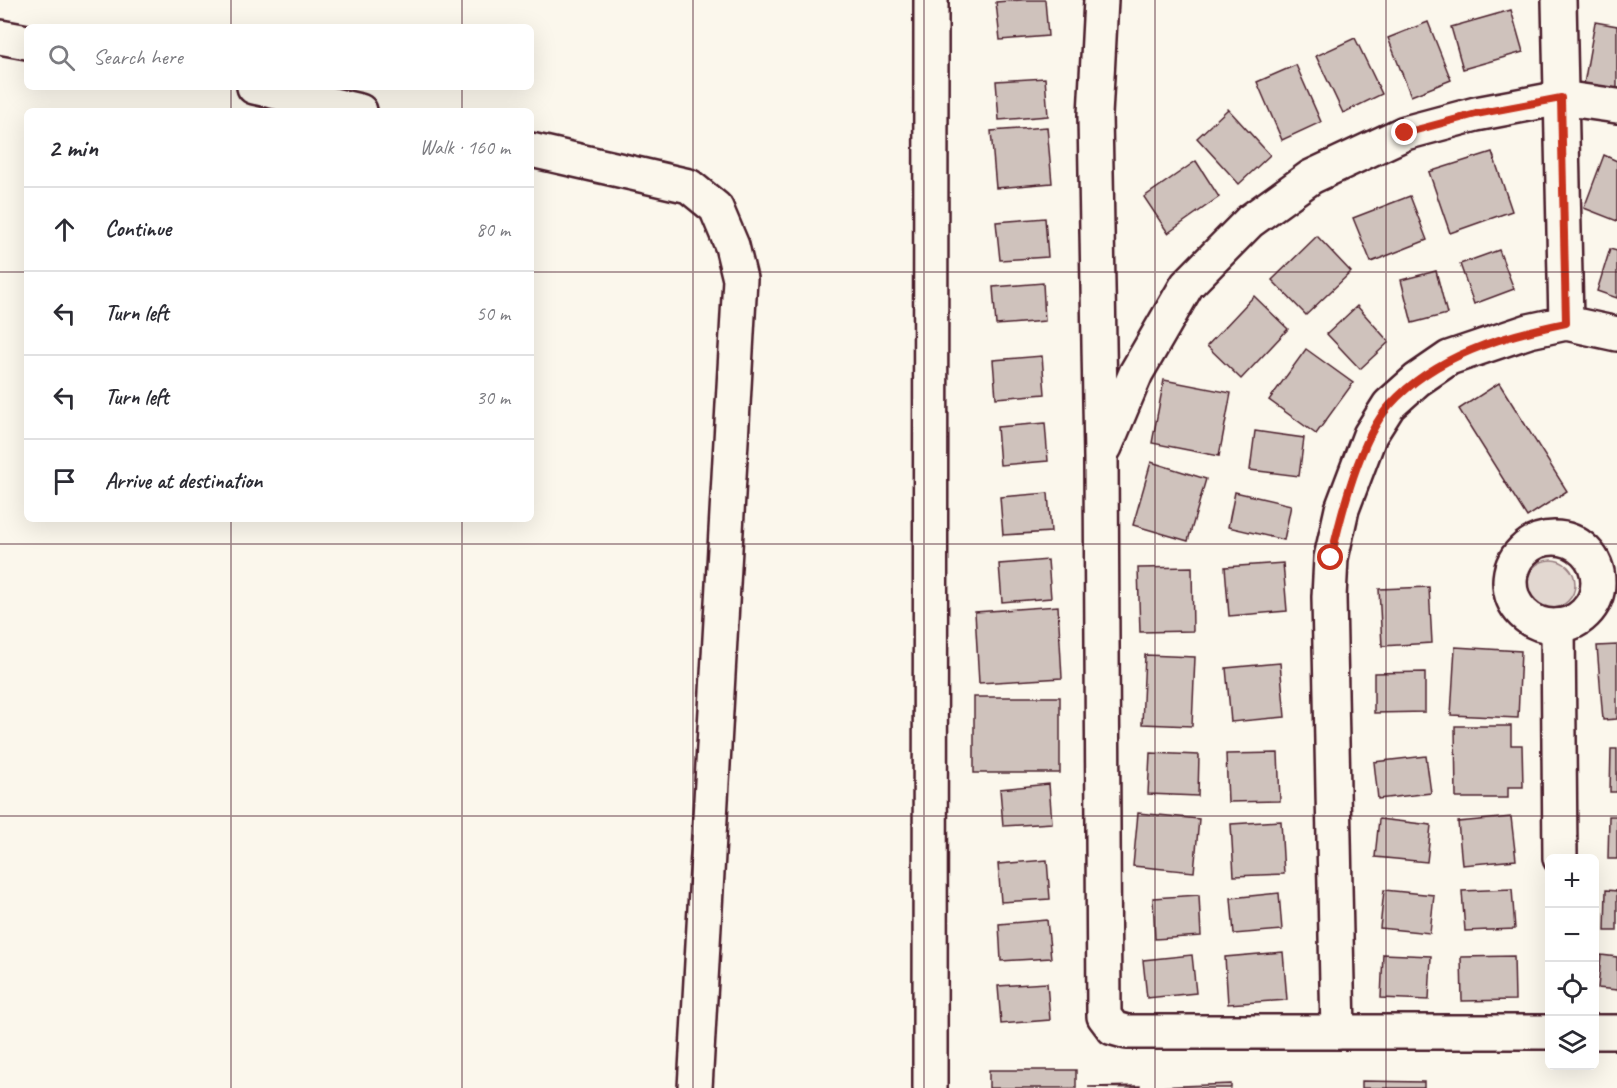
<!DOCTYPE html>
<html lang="en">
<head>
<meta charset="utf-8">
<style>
	:root { --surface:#fff; --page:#f7f7f7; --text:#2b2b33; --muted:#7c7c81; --line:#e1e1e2 }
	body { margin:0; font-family:Caveat,sans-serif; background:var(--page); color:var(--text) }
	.controls { position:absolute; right:18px; bottom:18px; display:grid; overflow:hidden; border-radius:9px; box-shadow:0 6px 24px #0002 }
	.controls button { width:54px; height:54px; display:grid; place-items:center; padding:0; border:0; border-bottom:2px solid var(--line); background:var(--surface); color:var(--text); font:30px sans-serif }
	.stop { position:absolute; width:18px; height:18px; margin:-14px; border:4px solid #c8321e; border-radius:50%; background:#fff }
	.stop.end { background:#c8321e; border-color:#fff; box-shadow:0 2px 6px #0008 }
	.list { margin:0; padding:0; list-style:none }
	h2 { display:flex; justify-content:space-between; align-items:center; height:78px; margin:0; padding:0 24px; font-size:26px }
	h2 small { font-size:20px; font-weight:400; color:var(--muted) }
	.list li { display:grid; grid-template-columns:39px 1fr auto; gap:18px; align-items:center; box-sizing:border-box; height:84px; padding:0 24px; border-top:2px solid var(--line) }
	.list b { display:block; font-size:22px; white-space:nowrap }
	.list em { font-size:20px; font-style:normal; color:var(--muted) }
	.icon { flex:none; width:33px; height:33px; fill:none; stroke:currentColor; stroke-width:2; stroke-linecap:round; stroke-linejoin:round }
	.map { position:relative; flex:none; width:1617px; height:1088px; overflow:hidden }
	.search { position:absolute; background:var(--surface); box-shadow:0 6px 24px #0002; left:24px; top:24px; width:510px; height:66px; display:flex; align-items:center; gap:15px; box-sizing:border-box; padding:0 21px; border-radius:9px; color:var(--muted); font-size:22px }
	.panel { position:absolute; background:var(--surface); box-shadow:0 6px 24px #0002; left:24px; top:108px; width:510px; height:414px; border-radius:9px }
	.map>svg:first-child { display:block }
	.green { fill:#e2d7d0; stroke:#967b7e; stroke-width:1.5 }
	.building { fill:#cfc2bc; stroke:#4a1f2b; stroke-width:1.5 }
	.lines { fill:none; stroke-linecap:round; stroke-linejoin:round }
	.minor-casing { stroke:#4a1f2b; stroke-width:38 }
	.minor { stroke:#fbf7ec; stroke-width:33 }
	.route { stroke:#c8321e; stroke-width:8 }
	.grid { fill:none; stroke:#4a1f2b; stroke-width:1.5; stroke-opacity:0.55 }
</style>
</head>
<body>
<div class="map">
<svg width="1617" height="1088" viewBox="0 0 1617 1088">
	<rect width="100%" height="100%" fill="#fbf7ec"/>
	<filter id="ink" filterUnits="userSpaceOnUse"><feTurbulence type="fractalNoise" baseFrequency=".0167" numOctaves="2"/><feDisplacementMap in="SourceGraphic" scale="12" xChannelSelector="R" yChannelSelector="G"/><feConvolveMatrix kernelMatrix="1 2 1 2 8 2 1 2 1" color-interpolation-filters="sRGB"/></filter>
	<g filter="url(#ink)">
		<!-- green -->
		<circle class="green" cx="1551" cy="584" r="24"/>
		<!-- building -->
		<g class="building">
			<polygon points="1021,0 1045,0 1048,36 1000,40 996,2"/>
			<polygon points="1511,10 1523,52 1463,69 1451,27"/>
			<polygon points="1428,22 1451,80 1411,96 1388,38"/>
			<polygon points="1595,22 1617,26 1617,90 1584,84"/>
			<polygon points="1355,38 1382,94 1343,113 1316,56"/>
			<polygon points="1296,65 1321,122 1282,140 1257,82"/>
			<polygon points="1045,78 1048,116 999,120 996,81"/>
			<polygon points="1228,109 1270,155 1239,184 1197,138"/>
			<polygon points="1047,127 1052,183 996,188 991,131"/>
			<polygon points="1492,152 1512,211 1450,233 1429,172"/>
			<polygon points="1604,155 1617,161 1617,221 1584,208"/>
			<polygon points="1196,161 1219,197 1168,233 1144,197"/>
			<polygon points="1410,196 1427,240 1371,262 1353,218"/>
			<polygon points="1045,218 1048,257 1000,260 996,222"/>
			<polygon points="1317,236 1351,272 1306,315 1272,280"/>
			<polygon points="1610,249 1617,251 1617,298 1597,291"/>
			<polygon points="1499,250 1514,289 1474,304 1460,264"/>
			<polygon points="1436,271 1447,314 1412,323 1401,280"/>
			<polygon points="1043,283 1045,321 996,325 993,287"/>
			<polygon points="1254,296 1288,329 1241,379 1207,346"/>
			<polygon points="1357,306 1389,342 1360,369 1327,334"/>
			<polygon points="1306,349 1353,383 1316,434 1269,400"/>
			<polygon points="1042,356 1045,394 996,398 993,360"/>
			<polygon points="1164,380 1231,393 1219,456 1152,443"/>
			<polygon points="1499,383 1567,491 1527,517 1459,409"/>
			<polygon points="1045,423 1048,461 1000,465 997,427"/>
			<polygon points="1255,431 1304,438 1299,476 1250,470"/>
			<polygon points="1151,462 1206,479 1188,541 1133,525"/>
			<polygon points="1235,492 1291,505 1284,540 1228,527"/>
			<polygon points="1048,493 1051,532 1003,535 1000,497"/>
			<polygon points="1048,560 1051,598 1002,602 999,564"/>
			<polygon points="1283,563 1287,611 1229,616 1225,567"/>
			<polygon points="1192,567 1193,631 1140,632 1138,568"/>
			<polygon points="1429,587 1432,643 1382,646 1379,589"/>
			<polygon points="1058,606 1062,678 979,683 975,612"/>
			<polygon points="1617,645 1617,719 1603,720 1597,646"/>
			<polygon points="1455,647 1521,651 1518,718 1451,715"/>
			<polygon points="1145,655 1195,657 1192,726 1142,724"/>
			<polygon points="1280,663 1285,717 1231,722 1226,668"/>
			<polygon points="1425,672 1425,712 1374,713 1374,673"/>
			<rect x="974" y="697" width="86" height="76"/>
			<polygon points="1455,726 1511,726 1511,745 1522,745 1523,787 1508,787 1508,798 1456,798"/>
			<polygon points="1611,749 1617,749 1617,792 1610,792"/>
			<polygon points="1150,753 1199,755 1198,796 1148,794"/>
			<polygon points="1278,753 1280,801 1228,802 1226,754"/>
			<polygon points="1426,756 1431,793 1378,799 1374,762"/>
			<polygon points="1049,784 1052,823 1003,826 1000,789"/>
			<polygon points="1138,813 1199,819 1194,872 1133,866"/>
			<polygon points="1609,816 1617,816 1617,859 1608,859"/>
			<polygon points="1511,817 1516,860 1462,865 1458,822"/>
			<polygon points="1379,819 1431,825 1427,862 1375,857"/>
			<polygon points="1281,821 1284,874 1234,876 1231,824"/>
			<polygon points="1047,860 1050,899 1001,902 998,864"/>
			<polygon points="1512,889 1515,929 1465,931 1462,891"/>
			<polygon points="1384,890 1434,895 1430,933 1380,928"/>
			<polygon points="1606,890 1617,891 1617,931 1605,931"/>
			<polygon points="1279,893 1282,930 1234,934 1231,898"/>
			<polygon points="1199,895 1201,936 1155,939 1153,898"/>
			<polygon points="1047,920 1051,958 1001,961 999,924"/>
			<polygon points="1283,952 1287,1000 1228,1004 1225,957"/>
			<polygon points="1383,954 1431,956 1429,1000 1381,998"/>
			<polygon points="1192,955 1196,993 1147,998 1143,960"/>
			<polygon points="1601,955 1617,957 1617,990 1598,988"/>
			<polygon points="1514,956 1515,1000 1462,1001 1461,957"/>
			<polygon points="1047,983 1050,1020 1001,1024 998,986"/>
			<rect x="989" y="1070" width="87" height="18"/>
			<polygon points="1362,1081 1424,1082 1424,1088 1362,1088"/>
			<polygon points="1231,1084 1231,1088 1157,1088 1157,1087"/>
			<polygon points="1140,1086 1140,1088 1088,1087"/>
		</g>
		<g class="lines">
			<defs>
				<g id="minor">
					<polyline points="1101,0 1095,115 1101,458 1104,1016 1113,1028 1127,1032 1550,1032"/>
					<polyline points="1559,0 1566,323"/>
					<polyline points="0,37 27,42"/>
					<polyline points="254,87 360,111"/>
					<polyline points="531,150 689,186 716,208 732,246 740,279 695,1088"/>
					<polyline points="1105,447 1136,373 1187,285 1250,221 1311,177 1405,133 1476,114 1561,98 1617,106"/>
					<circle cx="1554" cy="582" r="44"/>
					<polyline points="1558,626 1560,858"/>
					<polyline points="1338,1032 1329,597 1331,558 1342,509 1370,435 1389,405 1417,380 1449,358 1529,331 1566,323 1617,334"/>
					<polyline points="1594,1032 1617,1032"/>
					<polyline points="930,1088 931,0"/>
				</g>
			</defs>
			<!-- minor casing -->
			<use href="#minor" class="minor-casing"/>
			<!-- minor -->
			<use href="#minor" class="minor"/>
		</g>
	</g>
	<g class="lines" filter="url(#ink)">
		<!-- route -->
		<path class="route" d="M 1331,558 C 1341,515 1360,437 1390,405 C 1435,355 1503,336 1566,323 L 1561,98 L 1476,114 L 1405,133"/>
	</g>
	<!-- grid -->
	<path class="grid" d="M 231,0 L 231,27M 462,0 L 462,27M 693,0 L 693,1088M 924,0 L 924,1088M 1155,0 L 1155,1088M 1386,0 L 1386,1088M 231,87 L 231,111M 462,87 L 462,111M 0,272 L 27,272M 531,272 L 1617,272M 231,519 L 231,1088M 462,519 L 462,1088M 0,544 L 1617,544M 0,816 L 1617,816"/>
</svg>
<div class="controls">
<button>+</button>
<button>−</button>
<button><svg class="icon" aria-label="locate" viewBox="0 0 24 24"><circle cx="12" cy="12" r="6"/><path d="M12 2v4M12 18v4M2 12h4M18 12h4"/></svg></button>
<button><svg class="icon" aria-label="layers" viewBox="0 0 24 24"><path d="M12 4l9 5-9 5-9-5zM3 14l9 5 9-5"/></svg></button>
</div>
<div class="stop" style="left:1331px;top:558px"></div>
<div class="stop end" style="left:1405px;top:133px"></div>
<div class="search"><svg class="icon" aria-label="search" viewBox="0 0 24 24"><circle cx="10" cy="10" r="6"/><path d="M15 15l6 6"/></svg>Search here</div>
<section class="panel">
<h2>2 min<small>Walk · 160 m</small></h2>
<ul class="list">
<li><svg class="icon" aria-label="ahead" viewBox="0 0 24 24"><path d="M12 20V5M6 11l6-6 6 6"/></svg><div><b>Continue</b></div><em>80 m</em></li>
<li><svg class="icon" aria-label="left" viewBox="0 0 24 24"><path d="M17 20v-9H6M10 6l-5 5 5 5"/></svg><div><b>Turn left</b></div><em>50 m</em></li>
<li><svg class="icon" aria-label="left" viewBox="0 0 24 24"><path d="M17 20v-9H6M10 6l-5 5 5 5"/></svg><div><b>Turn left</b></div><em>30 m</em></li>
<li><svg class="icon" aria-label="arrive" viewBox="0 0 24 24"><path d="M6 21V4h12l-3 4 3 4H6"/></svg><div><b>Arrive at destination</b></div></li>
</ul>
</section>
</div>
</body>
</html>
